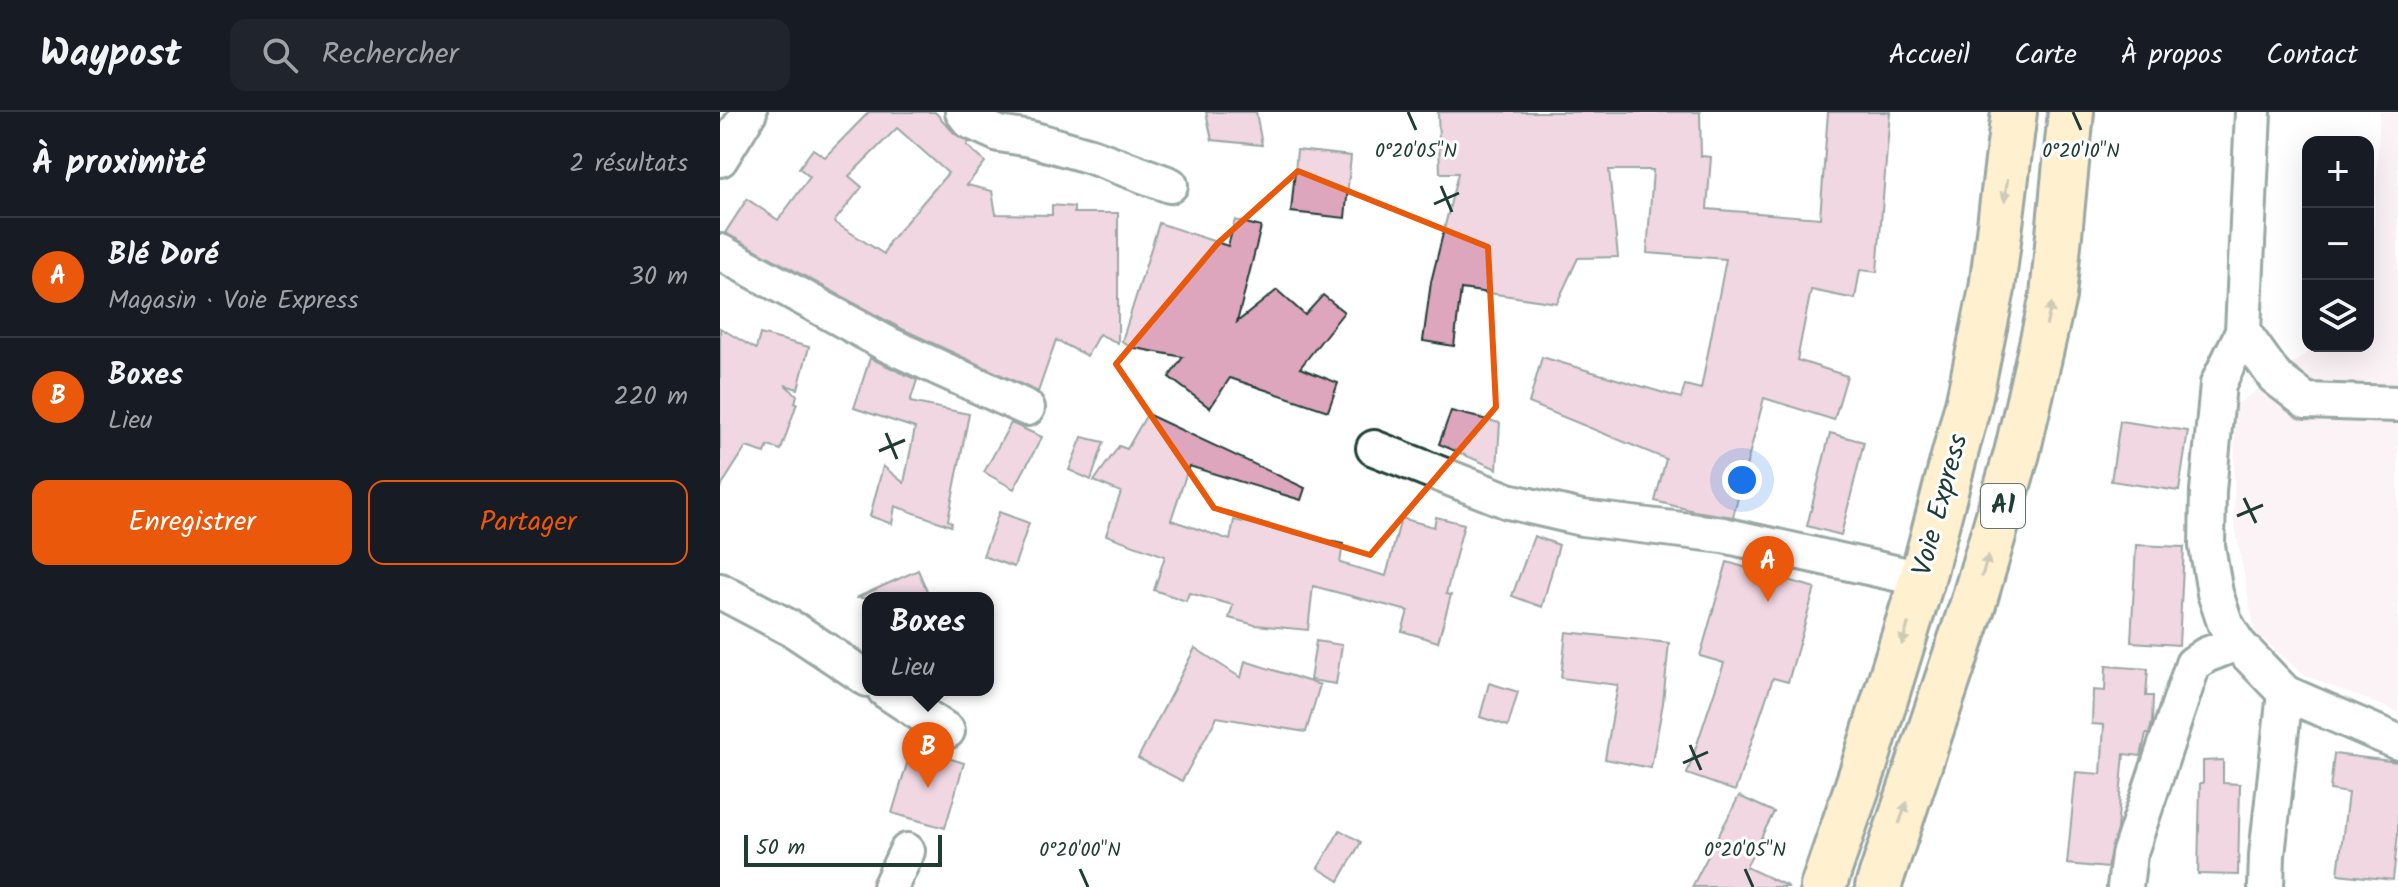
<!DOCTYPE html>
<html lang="fr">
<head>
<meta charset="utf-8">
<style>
	:root { --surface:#171b24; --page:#20242c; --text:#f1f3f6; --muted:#9ea1a6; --line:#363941; --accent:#ea580c }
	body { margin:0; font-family:Kalam,sans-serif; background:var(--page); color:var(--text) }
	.controls { position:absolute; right:24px; top:24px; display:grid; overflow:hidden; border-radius:16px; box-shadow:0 8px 32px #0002 }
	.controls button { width:72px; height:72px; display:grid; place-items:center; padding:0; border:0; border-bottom:2px solid var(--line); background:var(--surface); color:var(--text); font:40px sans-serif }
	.scale { position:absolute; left:24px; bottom:20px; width:198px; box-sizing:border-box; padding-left:8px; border:4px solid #1f3d34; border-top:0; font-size:22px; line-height:28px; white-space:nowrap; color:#1f3d34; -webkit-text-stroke:6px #fff; paint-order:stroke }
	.you { position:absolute; left:1022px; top:368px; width:28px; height:28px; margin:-20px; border:6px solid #fff; border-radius:50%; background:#1a73e8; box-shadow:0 0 0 12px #1a73e833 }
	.badge { display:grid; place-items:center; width:52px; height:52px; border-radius:50%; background:var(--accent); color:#fff; font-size:26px; font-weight:700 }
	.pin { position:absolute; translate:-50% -66px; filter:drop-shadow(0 2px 4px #0008) }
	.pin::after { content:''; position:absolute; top:42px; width:28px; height:24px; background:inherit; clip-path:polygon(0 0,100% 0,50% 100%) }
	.popup { position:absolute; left:142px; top:480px; width:132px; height:104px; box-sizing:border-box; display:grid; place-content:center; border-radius:16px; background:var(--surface); filter:drop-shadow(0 2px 6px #0005); font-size:26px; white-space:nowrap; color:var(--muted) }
	.popup b { font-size:30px; color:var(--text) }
	.popup::after { content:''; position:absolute; left:50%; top:100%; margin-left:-16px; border:16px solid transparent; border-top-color:var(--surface) }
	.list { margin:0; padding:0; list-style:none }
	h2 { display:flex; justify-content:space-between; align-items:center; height:104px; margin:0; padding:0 32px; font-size:34px }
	h2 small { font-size:26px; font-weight:400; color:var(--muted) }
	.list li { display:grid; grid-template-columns:52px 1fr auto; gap:24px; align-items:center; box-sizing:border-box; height:120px; padding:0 32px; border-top:2px solid var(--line) }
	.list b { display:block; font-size:30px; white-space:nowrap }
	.list p { margin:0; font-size:26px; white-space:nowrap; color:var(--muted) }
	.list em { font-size:26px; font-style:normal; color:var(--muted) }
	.actions { display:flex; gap:16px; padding:24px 32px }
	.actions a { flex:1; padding:18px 0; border:2px solid var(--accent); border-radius:16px; text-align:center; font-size:28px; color:var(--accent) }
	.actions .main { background:var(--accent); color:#fff }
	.icon { flex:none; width:44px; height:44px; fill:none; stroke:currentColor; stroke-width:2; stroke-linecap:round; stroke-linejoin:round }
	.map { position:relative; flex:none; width:1678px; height:775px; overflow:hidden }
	header { display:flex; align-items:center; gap:48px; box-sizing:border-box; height:112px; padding:0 40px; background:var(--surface); border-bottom:2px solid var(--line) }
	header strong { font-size:38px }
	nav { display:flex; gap:44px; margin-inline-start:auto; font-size:28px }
	.search { width:560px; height:72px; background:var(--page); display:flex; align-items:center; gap:20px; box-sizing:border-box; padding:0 28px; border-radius:16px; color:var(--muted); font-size:30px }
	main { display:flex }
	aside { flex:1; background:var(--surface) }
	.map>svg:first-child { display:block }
	.built { fill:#f5e4eb }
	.building { fill:#dda6bc; stroke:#1f3d34; stroke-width:2; fill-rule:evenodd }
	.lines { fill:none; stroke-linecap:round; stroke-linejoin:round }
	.minor-casing { stroke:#1f3d34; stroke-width:40 }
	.highway-casing { stroke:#1f3d34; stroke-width:50 }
	.minor { stroke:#fff; stroke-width:34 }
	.highway { stroke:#fedd96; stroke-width:44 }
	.oneway { fill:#8e8d65 }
	.marked { fill:none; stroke:#e8590c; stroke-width:6; stroke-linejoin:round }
	.ticks { fill:none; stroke:#1f3d34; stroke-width:3 }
	.labels { text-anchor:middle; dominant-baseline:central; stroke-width:6; stroke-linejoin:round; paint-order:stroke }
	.shield { fill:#fff; stroke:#627771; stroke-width:2 }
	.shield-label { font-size:26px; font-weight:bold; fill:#1f3d34 }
	.street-label { font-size:28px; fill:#1f3d34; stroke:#fff }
	.ticks-label { font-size:20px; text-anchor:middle; fill:#1f3d34; stroke:#fff; stroke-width:6; stroke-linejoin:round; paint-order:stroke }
</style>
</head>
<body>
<header>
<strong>Waypost</strong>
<div class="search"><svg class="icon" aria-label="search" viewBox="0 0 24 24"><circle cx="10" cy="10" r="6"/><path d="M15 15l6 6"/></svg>Rechercher</div>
<nav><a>Accueil</a><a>Carte</a><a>À propos</a><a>Contact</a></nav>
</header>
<main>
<aside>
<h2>À proximité<small>2 résultats</small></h2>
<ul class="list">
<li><span class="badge">A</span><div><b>Blé Doré</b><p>Magasin · Voie Express</p></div><em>30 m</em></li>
<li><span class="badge">B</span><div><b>Boxes</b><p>Lieu</p></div><em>220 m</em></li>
</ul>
<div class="actions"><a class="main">Enregistrer</a><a>Partager</a></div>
</aside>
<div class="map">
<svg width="1678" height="775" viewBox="0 0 1678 775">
	<rect width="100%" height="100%" fill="#fff"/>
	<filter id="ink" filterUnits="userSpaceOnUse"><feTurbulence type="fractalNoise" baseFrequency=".0125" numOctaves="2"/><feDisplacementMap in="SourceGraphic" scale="16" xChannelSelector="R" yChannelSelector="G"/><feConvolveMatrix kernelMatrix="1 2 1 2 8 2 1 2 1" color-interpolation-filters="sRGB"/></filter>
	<g filter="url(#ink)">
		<!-- built -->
		<polygon class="built" points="1660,0 1678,0 1678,600 1584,563 1535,520 1514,409 1515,294 1597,234 1648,234"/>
		<!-- building -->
		<g class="building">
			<path d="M 149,0 L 215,0 L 235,22 L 249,30 L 247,33 L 265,50 L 247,73 L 272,79 L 276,102 L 332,103 L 332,93 L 354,95 L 354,101 L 398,101 L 398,231 L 379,222 L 367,244 L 336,228 L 318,280 L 178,215 L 5,121 L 27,87 L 58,108 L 90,65 L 79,56 L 93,37 L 105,45 ZM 177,16 L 228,61 L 169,130 L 164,142 L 114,110 L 142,75 L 129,64 Z"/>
			<polygon points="486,0 536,0 542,33 492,28"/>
			<polygon points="718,0 980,0 981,44 991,45 987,97 1100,106 1108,0 1170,0 1157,160 1140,158 1135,187 1091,178 1077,248 1127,264 1114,308 1044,286 1013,405 974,399 935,389 946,347 809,291 822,245 961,286 965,273 981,277 1006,147 927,141 933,58 889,58 898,145 858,146 837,191 741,177 734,234 703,229 711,170 738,61 720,61"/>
			<polygon points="577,38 631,44 625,106 571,100"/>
			<polygon points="515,108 541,115 517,210 557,178 585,203 603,183 624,200 580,256 618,271 608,299 510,266 490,296 449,265 463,245 410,235 402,229 439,111 508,134"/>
			<polygon points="0,216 36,237 40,222 89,235 78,277 65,273 77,283 75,291 77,291 61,338 48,334 45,341 26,335 0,376"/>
			<polygon points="150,246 197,268 190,290 249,302 228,408 232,411 231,414 175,394 172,412 150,404 163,354 184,371 195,316 134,296"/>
			<polygon points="731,299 780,311 777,357 719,332"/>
			<polygon points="427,302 585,376 581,388 469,354 451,408 510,428 514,408 623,432 620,451 666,464 681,406 714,415 716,405 744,412 726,482 731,483 718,530 682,519 688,499 593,474 588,518 535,513 509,506 513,493 469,481 466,489 434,478 445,444 386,423 401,380 374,369 399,334 407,337"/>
			<polygon points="1400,309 1468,319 1459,379 1391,369"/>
			<polygon points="291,311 322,325 294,377 264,360"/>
			<polygon points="1110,321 1144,330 1121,423 1087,414"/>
			<polygon points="362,325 384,330 371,368 349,358"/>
			<polygon points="279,400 309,411 294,455 263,444"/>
			<polygon points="814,424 839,433 822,495 792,484"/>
			<polygon points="1416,433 1464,435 1459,533 1411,530"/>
			<polygon points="1007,450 1095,476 1068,570 1053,566 1015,679 967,662 1004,551 980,544"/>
			<polygon points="198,458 210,486 136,486"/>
			<polygon points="846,520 949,531 943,591 931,656 885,647 898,573 841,566"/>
			<polygon points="596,529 622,533 616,572 590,568"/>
			<polygon points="475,536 521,566 525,549 600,573 586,620 497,605 462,669 418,646"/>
			<polygon points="1386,554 1428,557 1426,584 1433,584 1432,611 1429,622 1426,622 1421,644 1404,642 1397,717 1387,756 1347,752 1356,660 1381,662 1384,613 1372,612 1373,578 1385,579"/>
			<polygon points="769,571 798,580 788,614 760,605"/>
			<polygon points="192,635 244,651 225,716 172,701"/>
			<polygon points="1614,642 1678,650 1678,722 1673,768 1618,762 1628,681 1610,678"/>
			<polygon points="1503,648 1503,671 1520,672 1518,763 1478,762 1480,671 1483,671 1483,649"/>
			<polygon points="1019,684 1054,700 1026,755 1069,775 972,775"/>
			<polygon points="620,718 641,730 619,769 598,756"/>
		</g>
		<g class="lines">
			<defs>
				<g id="minor">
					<polyline points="243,0 250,9 279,22 311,27 371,44 450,73"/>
					<polyline points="1533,0 1523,220 1498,272 1488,379 1487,434 1495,481 1505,511 1517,531 1565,581 1678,630"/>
					<polyline points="0,47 29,0"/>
					<polyline points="0,140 169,233 307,296"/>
					<polyline points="1523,220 1555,265 1586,289 1678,292"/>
					<polyline points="654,336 788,389 862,406 1003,423 1202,467"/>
					<polyline points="0,479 76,519 148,567"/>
					<polyline points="165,578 227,619"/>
					<polyline points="170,775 187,739"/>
					<polyline points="1405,775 1409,743 1473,552 1486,543 1517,531"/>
					<polyline points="1546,775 1547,743 1565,581"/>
				</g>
				<g id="highway">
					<polyline points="1103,775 1143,658 1202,467 1249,288 1272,177 1294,0"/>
					<polyline points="1158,775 1253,492 1297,341 1333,184 1351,0"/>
				</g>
			</defs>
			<!-- minor casing -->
			<use href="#minor" class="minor-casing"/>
			<!-- highway casing -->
			<use href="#highway" class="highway-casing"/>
			<!-- minor -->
			<use href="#minor" class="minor"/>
			<!-- highway -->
			<use href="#highway" class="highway"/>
		</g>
		<!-- one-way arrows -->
		<defs><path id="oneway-solid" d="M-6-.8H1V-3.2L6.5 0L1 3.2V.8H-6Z" transform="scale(2)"/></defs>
		<g class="oneway">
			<use href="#oneway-solid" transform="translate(1286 78) rotate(98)"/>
			<use href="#oneway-solid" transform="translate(1329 202) rotate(-77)"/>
			<use href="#oneway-solid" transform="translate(1265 454) rotate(-73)"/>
			<use href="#oneway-solid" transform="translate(1185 522) rotate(107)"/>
			<use href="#oneway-solid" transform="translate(1183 701) rotate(-71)"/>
		</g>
	</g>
	<!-- marked area -->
	<path d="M0 0H1678V775H0ZM 578,59 L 768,135 L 776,295 L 650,443 L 494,396 L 396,252 L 498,131 Z" fill="#fff" fill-opacity=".55" fill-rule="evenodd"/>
	<path class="marked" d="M 578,59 L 768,135 L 776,295 L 650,443 L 494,396 L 396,252 L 498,131 Z"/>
	<!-- ticks -->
	<path class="ticks" d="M 688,0 L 696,18M 1353,0 L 1361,18M 721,74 L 732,100M 714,92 L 739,81M 166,321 L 177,347M 159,339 L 185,328M 1524,386 L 1536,411M 1517,404 L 1543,393M 970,633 L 981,658M 963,651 L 988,640M 360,757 L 368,775M 1025,757 L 1033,775"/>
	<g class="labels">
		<!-- shield labels -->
		<rect class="shield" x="1261" y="372" width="44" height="44" rx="6"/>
		<g class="shield-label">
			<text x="1283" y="394">A1</text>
		</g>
		<!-- street labels -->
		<g class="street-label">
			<text transform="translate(1221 393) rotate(-75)">Voie Express</text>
		</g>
	</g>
	<g class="ticks-label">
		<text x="1361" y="45">0°20'10"N</text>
		<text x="696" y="45">0°20'05"N</text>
		<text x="360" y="744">0°20'00"N</text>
		<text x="1025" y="744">0°20'05"N</text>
	</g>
</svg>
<div class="controls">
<button>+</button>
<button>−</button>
<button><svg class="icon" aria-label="layers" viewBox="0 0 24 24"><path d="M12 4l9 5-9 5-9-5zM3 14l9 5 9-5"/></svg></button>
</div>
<div class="scale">50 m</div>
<div class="you"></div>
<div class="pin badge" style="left:1048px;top:490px">A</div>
<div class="pin badge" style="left:208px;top:676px">B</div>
<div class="popup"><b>Boxes</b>Lieu</div>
</div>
</main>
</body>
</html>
